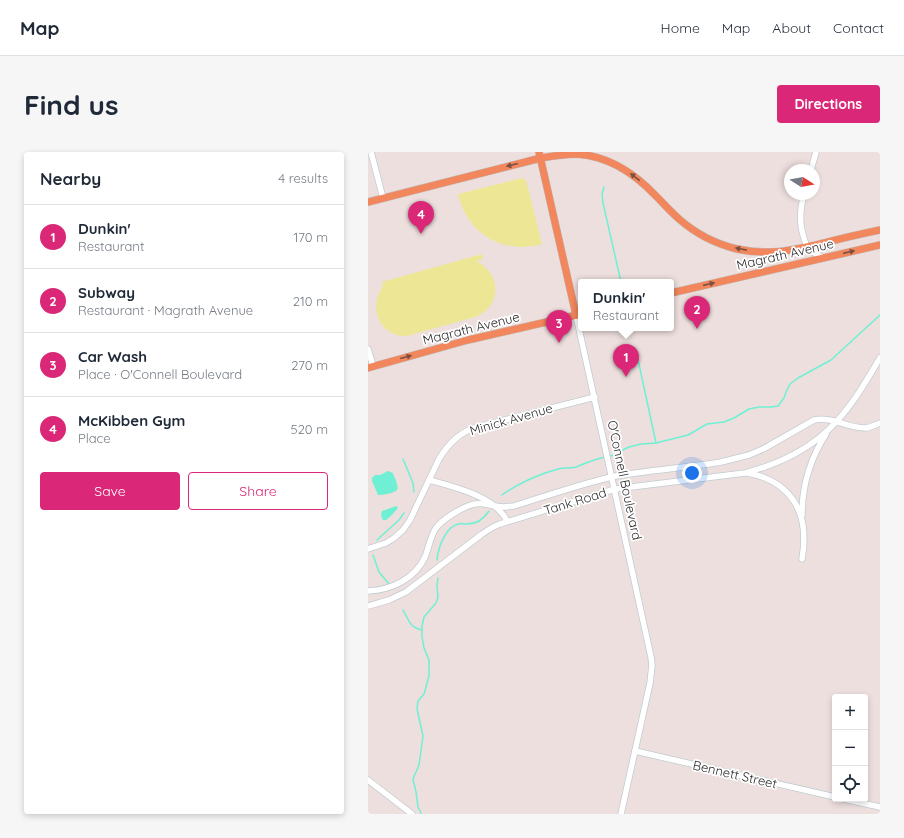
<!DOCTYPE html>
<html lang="en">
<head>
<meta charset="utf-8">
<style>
	:root { --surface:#fff; --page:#f6f6f7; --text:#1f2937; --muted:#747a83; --line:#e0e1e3; --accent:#db2777 }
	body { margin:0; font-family:Quicksand,sans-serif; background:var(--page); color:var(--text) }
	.controls { position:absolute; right:12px; bottom:12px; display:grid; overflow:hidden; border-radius:4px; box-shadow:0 2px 6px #0003 }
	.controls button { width:36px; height:36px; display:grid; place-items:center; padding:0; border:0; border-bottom:1px solid var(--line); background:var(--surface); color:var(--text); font:20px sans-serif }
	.compass { position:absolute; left:416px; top:12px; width:36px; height:36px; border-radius:50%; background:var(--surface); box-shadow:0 2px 6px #0003; rotate:101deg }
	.you { position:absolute; left:324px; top:321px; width:14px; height:14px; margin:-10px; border:3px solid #fff; border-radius:50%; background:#1a73e8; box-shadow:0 0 0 6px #1a73e833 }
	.badge { display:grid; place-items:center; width:26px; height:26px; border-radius:50%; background:var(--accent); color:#fff; font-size:13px; font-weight:700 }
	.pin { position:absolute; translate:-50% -33px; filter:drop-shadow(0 1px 2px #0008) }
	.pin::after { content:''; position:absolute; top:21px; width:14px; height:12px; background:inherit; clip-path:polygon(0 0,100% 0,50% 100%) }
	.popup { position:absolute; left:210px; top:127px; width:96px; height:52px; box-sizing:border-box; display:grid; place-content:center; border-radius:4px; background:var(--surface); filter:drop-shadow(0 1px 3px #0005); font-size:13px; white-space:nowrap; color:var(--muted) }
	.popup b { font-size:15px; color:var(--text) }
	.popup::after { content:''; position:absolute; left:50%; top:100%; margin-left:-8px; border:8px solid transparent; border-top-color:var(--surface) }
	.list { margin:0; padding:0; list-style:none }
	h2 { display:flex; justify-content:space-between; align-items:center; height:52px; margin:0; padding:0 16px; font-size:17px }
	h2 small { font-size:13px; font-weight:400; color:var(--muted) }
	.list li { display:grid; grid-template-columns:26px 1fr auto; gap:12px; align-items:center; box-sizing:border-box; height:64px; padding:0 16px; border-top:1px solid var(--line) }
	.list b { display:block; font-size:15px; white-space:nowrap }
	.list p { margin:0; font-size:13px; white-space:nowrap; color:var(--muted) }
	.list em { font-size:13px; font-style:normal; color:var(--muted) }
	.actions { display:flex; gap:8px; padding:12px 16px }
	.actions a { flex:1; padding:9px 0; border:1px solid var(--accent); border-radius:4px; text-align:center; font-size:14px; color:var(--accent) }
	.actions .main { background:var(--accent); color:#fff }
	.icon { flex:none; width:22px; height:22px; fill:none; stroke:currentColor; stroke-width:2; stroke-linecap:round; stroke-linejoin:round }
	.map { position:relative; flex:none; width:512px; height:662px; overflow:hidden; border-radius:4px }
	header { display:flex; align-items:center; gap:24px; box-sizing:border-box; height:56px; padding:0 20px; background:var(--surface); border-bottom:1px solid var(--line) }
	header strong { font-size:19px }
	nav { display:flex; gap:22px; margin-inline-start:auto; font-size:14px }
	.intro { display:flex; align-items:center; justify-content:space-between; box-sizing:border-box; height:96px; padding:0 24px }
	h1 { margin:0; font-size:28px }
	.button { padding:10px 18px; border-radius:4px; background:var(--accent); color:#fff; font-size:14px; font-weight:700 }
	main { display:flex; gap:24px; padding:0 24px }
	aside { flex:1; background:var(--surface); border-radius:4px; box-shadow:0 2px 6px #0003 }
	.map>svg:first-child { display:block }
	.pitch { fill:#ece695 }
	.water { fill:#6ff0d4 }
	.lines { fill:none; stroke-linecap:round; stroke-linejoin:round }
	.stream { stroke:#6ff0d4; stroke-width:1.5 }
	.minor-casing { stroke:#c1ccd2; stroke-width:7 }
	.major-casing { stroke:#bfbfbf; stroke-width:8 }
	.minor { stroke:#fff; stroke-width:5.5 }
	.major { stroke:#f2875d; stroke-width:7 }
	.oneway { fill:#7b503f }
	.labels { text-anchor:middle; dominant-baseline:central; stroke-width:3.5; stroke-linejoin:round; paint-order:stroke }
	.street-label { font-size:13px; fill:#2b2b2b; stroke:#fff }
</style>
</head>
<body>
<header>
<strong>Map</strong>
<nav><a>Home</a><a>Map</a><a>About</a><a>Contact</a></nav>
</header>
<div class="intro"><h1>Find us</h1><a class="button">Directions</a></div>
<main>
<aside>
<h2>Nearby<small>4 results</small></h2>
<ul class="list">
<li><span class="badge">1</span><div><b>Dunkin'</b><p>Restaurant</p></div><em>170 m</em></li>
<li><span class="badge">2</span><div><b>Subway</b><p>Restaurant · Magrath Avenue</p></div><em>210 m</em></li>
<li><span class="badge">3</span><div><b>Car Wash</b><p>Place · O'Connell Boulevard</p></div><em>270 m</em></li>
<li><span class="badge">4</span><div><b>McKibben Gym</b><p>Place</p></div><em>520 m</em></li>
</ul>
<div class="actions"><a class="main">Save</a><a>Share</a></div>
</aside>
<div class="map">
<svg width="512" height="662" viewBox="0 0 512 662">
	<rect width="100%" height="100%" fill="#eddfdd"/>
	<!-- pitch -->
	<g class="pitch">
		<path d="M 154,26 L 158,28 L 174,92 C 135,103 99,82 90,42 Z"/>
		<path d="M 114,102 L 115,107 L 108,109 C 134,121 134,155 107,165 L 39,184 C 11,185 0,155 15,134 L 14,130 Z"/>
	</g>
	<!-- water -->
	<g class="water">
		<path d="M 20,319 C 23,320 24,320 25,322 C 27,325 31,336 29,338 C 27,341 14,343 10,343 L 4,329 L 4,326 L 7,323 L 12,323 Z"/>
		<polygon points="28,354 30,356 23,364 18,368 15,368 13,363 14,359"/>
	</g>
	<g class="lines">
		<!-- stream -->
		<g class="stream">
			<polyline points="236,35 234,42 235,51 253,130"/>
			<polyline points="269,203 288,291"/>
			<polyline points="241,304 248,303 255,298 261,295 273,292 288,291 320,283 339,272 356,270 366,266 381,257 391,255 403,255 410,254 416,246 418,240 422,232 430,226 463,208 512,163"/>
			<polyline points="35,307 45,331 46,340"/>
			<path d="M 134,343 C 149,332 171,322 190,317 C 196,315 202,317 208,315 C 218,311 227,307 237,305"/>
			<polyline points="9,388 31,368 36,361"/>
			<polyline points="5,403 11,420 21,432"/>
			<path d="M 69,408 C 70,397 77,374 91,372 C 93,371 95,372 97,372 C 108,373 115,368 121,359"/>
			<polyline points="35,458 42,471 46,475 53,478"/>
			<polyline points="53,661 50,655 48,640 45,627 51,613 55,584 49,557 50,549 56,542 61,524 61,508 56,496 54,484 54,474 56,465 68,451 70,445 69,434 70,426"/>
		</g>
		<defs>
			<g id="minor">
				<polyline points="3,0 15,46"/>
				<polyline points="443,18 448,0"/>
				<path d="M 436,42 C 432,57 431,72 436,86 C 437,89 438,93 439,95 C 443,100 450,103 455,106"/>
				<polyline points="208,163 283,505 284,513 282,531 253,662"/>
				<polyline points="0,197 5,214"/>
				<path d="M 379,321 C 425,329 442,363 434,407"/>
				<path d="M 61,328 C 86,335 127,344 139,369"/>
				<path d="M 434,363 C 434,334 442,307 458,282"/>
				<path d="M 0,397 L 18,391 L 26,386 L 35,378 L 42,368 L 71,307 C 80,292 91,280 109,275 L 227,245"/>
				<path d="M 0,439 C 23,438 47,427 57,405 C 61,395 62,385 68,376 C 75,367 90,358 100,354 C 114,348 123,355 136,355 C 139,355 143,354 146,354 C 178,344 210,333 243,325 C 279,318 317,316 353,310 L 381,303 L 395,297 L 446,268 C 463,264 479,276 497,276 C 502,276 507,273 512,271"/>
				<path d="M 0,454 L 21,448 L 38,440 L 114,382 L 125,375 L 132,372 L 247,337 L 377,321 C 407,313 437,300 460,278 C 482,258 497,231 512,206"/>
				<polyline points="267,599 467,645"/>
				<polyline points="0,628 44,662"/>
				<polyline points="476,647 512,655"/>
			</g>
			<g id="major">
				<polyline points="171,0 208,163"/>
				<path d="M 0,50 L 173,6 C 185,4 196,2 209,2 C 240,4 266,21 287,43 C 295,51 302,59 311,67 C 327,81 348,92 369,97 C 401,104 425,98 456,91 C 475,86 493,82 512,78"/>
				<polyline points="303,141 512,93"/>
				<polyline points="0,216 100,188 213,162"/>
			</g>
		</defs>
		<!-- minor casing -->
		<use href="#minor" class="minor-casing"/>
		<!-- major casing -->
		<use href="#major" class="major-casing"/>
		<!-- minor -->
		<use href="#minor" class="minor"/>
		<!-- major -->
		<use href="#major" class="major"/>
	</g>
	<!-- one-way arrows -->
	<defs><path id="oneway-solid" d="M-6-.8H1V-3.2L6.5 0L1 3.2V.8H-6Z"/></defs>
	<g class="oneway">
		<use href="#oneway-solid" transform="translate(144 13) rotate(166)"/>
		<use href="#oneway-solid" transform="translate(267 25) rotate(-142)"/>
		<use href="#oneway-solid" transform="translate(373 97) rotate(-169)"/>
		<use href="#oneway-solid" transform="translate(481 100) rotate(-13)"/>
		<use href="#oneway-solid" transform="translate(341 132) rotate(-13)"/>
		<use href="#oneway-solid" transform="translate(38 205) rotate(-15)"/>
	</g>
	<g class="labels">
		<!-- street labels -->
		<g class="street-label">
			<text transform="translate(417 102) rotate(-13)">Magrath Avenue</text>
			<text transform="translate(103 176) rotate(-14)">Magrath Avenue</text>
			<text transform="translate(143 267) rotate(-16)">Minick Avenue</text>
			<text transform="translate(257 328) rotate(78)">O'Connell Boulevard</text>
			<text transform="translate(207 349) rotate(-17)">Tank Road</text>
			<text transform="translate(367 622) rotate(13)">Bennett Street</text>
		</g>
	</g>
</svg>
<div class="controls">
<button>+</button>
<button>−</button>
<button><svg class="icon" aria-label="locate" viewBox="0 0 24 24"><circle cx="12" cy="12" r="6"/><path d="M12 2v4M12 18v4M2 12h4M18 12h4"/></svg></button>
</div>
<svg class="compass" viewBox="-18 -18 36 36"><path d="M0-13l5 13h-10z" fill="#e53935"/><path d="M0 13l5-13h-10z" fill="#747a83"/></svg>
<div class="you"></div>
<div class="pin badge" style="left:258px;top:225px">1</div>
<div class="popup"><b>Dunkin'</b>Restaurant</div>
<div class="pin badge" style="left:329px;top:177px">2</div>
<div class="pin badge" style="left:191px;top:191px">3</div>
<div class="pin badge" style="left:53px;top:82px">4</div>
</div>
</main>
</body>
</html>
